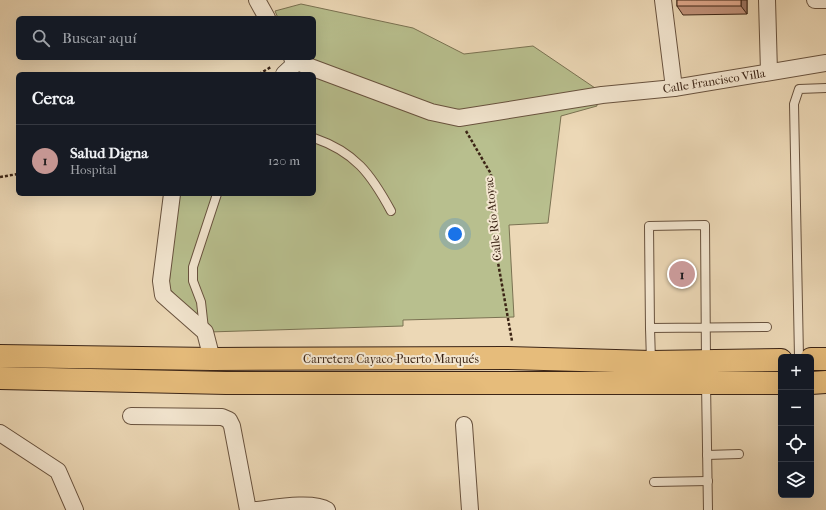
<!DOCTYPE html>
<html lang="es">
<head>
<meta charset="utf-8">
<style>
	:root { --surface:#171b24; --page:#20242c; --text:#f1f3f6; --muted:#9ea1a6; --line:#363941; --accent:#c59692 }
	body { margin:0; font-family:"IM FELL French Canon",serif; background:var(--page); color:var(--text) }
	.controls { position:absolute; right:12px; bottom:12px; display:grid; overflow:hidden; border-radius:6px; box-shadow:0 4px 16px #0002 }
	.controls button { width:36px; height:36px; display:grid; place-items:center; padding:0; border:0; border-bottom:1px solid var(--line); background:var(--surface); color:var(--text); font:20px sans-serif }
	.you { position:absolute; left:455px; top:234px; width:14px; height:14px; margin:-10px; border:3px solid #fff; border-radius:50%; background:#1a73e8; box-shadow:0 0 0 6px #1a73e833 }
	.badge { display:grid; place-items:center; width:26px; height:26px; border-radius:50%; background:var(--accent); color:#111; font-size:13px; font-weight:700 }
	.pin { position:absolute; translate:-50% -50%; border:2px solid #fff; box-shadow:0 1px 4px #0006 }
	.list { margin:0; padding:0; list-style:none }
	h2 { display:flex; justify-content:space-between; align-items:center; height:52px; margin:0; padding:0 16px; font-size:17px }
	h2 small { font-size:13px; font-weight:400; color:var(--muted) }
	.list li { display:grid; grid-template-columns:26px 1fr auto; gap:12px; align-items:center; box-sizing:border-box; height:72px; padding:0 16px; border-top:1px solid var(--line) }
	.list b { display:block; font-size:15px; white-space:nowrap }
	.list p { margin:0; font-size:13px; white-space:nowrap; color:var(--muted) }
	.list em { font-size:13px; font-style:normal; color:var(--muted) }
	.icon { flex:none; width:22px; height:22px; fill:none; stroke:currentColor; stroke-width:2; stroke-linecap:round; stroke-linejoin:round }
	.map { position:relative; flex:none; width:826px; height:510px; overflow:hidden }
	.search { position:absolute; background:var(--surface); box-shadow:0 4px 16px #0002; left:16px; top:16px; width:300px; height:44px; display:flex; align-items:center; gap:10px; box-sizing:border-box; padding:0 14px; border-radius:6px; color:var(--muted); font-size:15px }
	.panel { position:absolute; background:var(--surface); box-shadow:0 4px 16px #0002; left:16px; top:72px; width:300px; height:124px; border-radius:6px }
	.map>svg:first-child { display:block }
	.green { fill:#b8bf8e; stroke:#7a7252 }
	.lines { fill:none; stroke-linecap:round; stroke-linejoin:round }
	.service-casing { stroke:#68523e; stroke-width:10 }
	.minor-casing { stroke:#68523e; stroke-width:18 }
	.primary-casing { stroke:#3c2516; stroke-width:24 }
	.path { stroke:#3c2516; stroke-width:2.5; stroke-dasharray:3 2; stroke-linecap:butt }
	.service { stroke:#f3e6d0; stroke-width:8 }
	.minor { stroke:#f3e6d0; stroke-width:16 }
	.primary { stroke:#e6bc7b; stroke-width:22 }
	.wall { fill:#c3947d; stroke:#3c2516 }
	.shaded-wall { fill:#9f7866; stroke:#3c2516 }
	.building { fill:#e3ac91; stroke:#3c2516 }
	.labels { text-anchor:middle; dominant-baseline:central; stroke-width:4; stroke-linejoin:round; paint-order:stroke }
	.street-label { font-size:12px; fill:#3c2516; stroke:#f3e6d0 }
</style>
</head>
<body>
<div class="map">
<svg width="826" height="510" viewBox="0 0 826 510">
	<rect width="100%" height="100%" fill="#ecd8b6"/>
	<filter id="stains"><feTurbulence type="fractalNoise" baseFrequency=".005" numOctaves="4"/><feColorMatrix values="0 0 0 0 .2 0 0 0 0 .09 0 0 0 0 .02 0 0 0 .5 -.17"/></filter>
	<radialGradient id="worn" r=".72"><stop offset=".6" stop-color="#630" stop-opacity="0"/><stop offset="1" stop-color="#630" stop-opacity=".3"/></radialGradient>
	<!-- green -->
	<polygon class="green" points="301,4 413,28 464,54 533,46 595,88 597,106 561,116 548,223 509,225 514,317 403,320 403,326 209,332 169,288 175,194 314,194 314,74 293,74 296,58 314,58 314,18 278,18 275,11"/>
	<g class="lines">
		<defs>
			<g id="service">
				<path d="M 314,138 C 355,152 371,174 391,211"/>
				<polyline points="650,328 651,361"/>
				<polyline points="204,329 201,302 193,281 193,267 217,194"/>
				<polyline points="799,357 794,104 799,89 826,88"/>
				<polyline points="706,361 705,225 649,226 650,328 767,327"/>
				<polyline points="706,383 708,510"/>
				<polyline points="707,455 739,454"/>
				<polyline points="654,482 708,481"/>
			</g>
			<g id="minor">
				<polyline points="257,0 267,18"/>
				<polyline points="663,0 674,88"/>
				<polyline points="767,0 769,72"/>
				<polyline points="815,0 826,0"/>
				<polyline points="292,58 297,62 431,112 459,118 602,95 674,88 826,63"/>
				<polyline points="284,74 297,62"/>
				<polyline points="172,194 161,281 163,295 205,332 212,359"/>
				<polyline points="131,416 222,417 229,420 232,426 248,510"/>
				<polyline points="464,425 470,510"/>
				<polyline points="0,433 58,471 75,510"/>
				<path d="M 256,510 C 274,508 313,501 327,510"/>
			</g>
			<g id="primary">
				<polyline points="0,356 212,359 508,358 651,362 781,360"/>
				<polyline points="811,359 826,359"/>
				<polyline points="0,378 226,383 781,383"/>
				<polyline points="811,383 826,382"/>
			</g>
		</defs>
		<!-- service casing -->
		<use href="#service" class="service-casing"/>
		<!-- minor casing -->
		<use href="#minor" class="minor-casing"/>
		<!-- primary casing -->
		<use href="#primary" class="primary-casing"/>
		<!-- path -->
		<g class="path">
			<polyline points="259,74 271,67"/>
			<polyline points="466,131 491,174 494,240 512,341"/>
			<polyline points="0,177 18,174"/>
		</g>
		<!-- service -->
		<use href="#service" class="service"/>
		<!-- minor -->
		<use href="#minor" class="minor"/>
		<!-- primary -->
		<use href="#primary" class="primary"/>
	</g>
	<!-- wall -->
	<polygon class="wall" points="677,0 747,0 747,14 683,15 677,6"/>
	<!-- shaded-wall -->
	<polygon class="shaded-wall" points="741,0 747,0 747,14 741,6"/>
	<!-- building -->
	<rect class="building" x="677" y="0" width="64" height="6"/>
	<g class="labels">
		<!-- street labels -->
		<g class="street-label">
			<text transform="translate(714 81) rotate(-9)">Calle Francisco Villa</text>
			<text transform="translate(493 219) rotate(-96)">Calle Río Atoyac</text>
			<text x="391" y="359">Carretera Cayaco-Puerto Marqués</text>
		</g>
	</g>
	<rect width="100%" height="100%" filter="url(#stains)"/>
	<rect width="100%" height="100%" fill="url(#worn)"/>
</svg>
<div class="controls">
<button>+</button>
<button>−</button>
<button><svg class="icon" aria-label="locate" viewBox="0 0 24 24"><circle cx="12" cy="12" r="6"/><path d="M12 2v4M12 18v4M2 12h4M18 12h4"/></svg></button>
<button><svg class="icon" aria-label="layers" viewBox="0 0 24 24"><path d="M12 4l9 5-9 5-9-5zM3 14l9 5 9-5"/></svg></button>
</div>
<div class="you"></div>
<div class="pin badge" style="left:682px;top:274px">1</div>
<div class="search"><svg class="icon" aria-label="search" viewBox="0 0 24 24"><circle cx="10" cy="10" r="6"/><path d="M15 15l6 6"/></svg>Buscar aquí</div>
<section class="panel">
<h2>Cerca<small></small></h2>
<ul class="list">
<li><span class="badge">1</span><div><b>Salud Digna</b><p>Hospital</p></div><em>120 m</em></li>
</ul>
</section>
</div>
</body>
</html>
